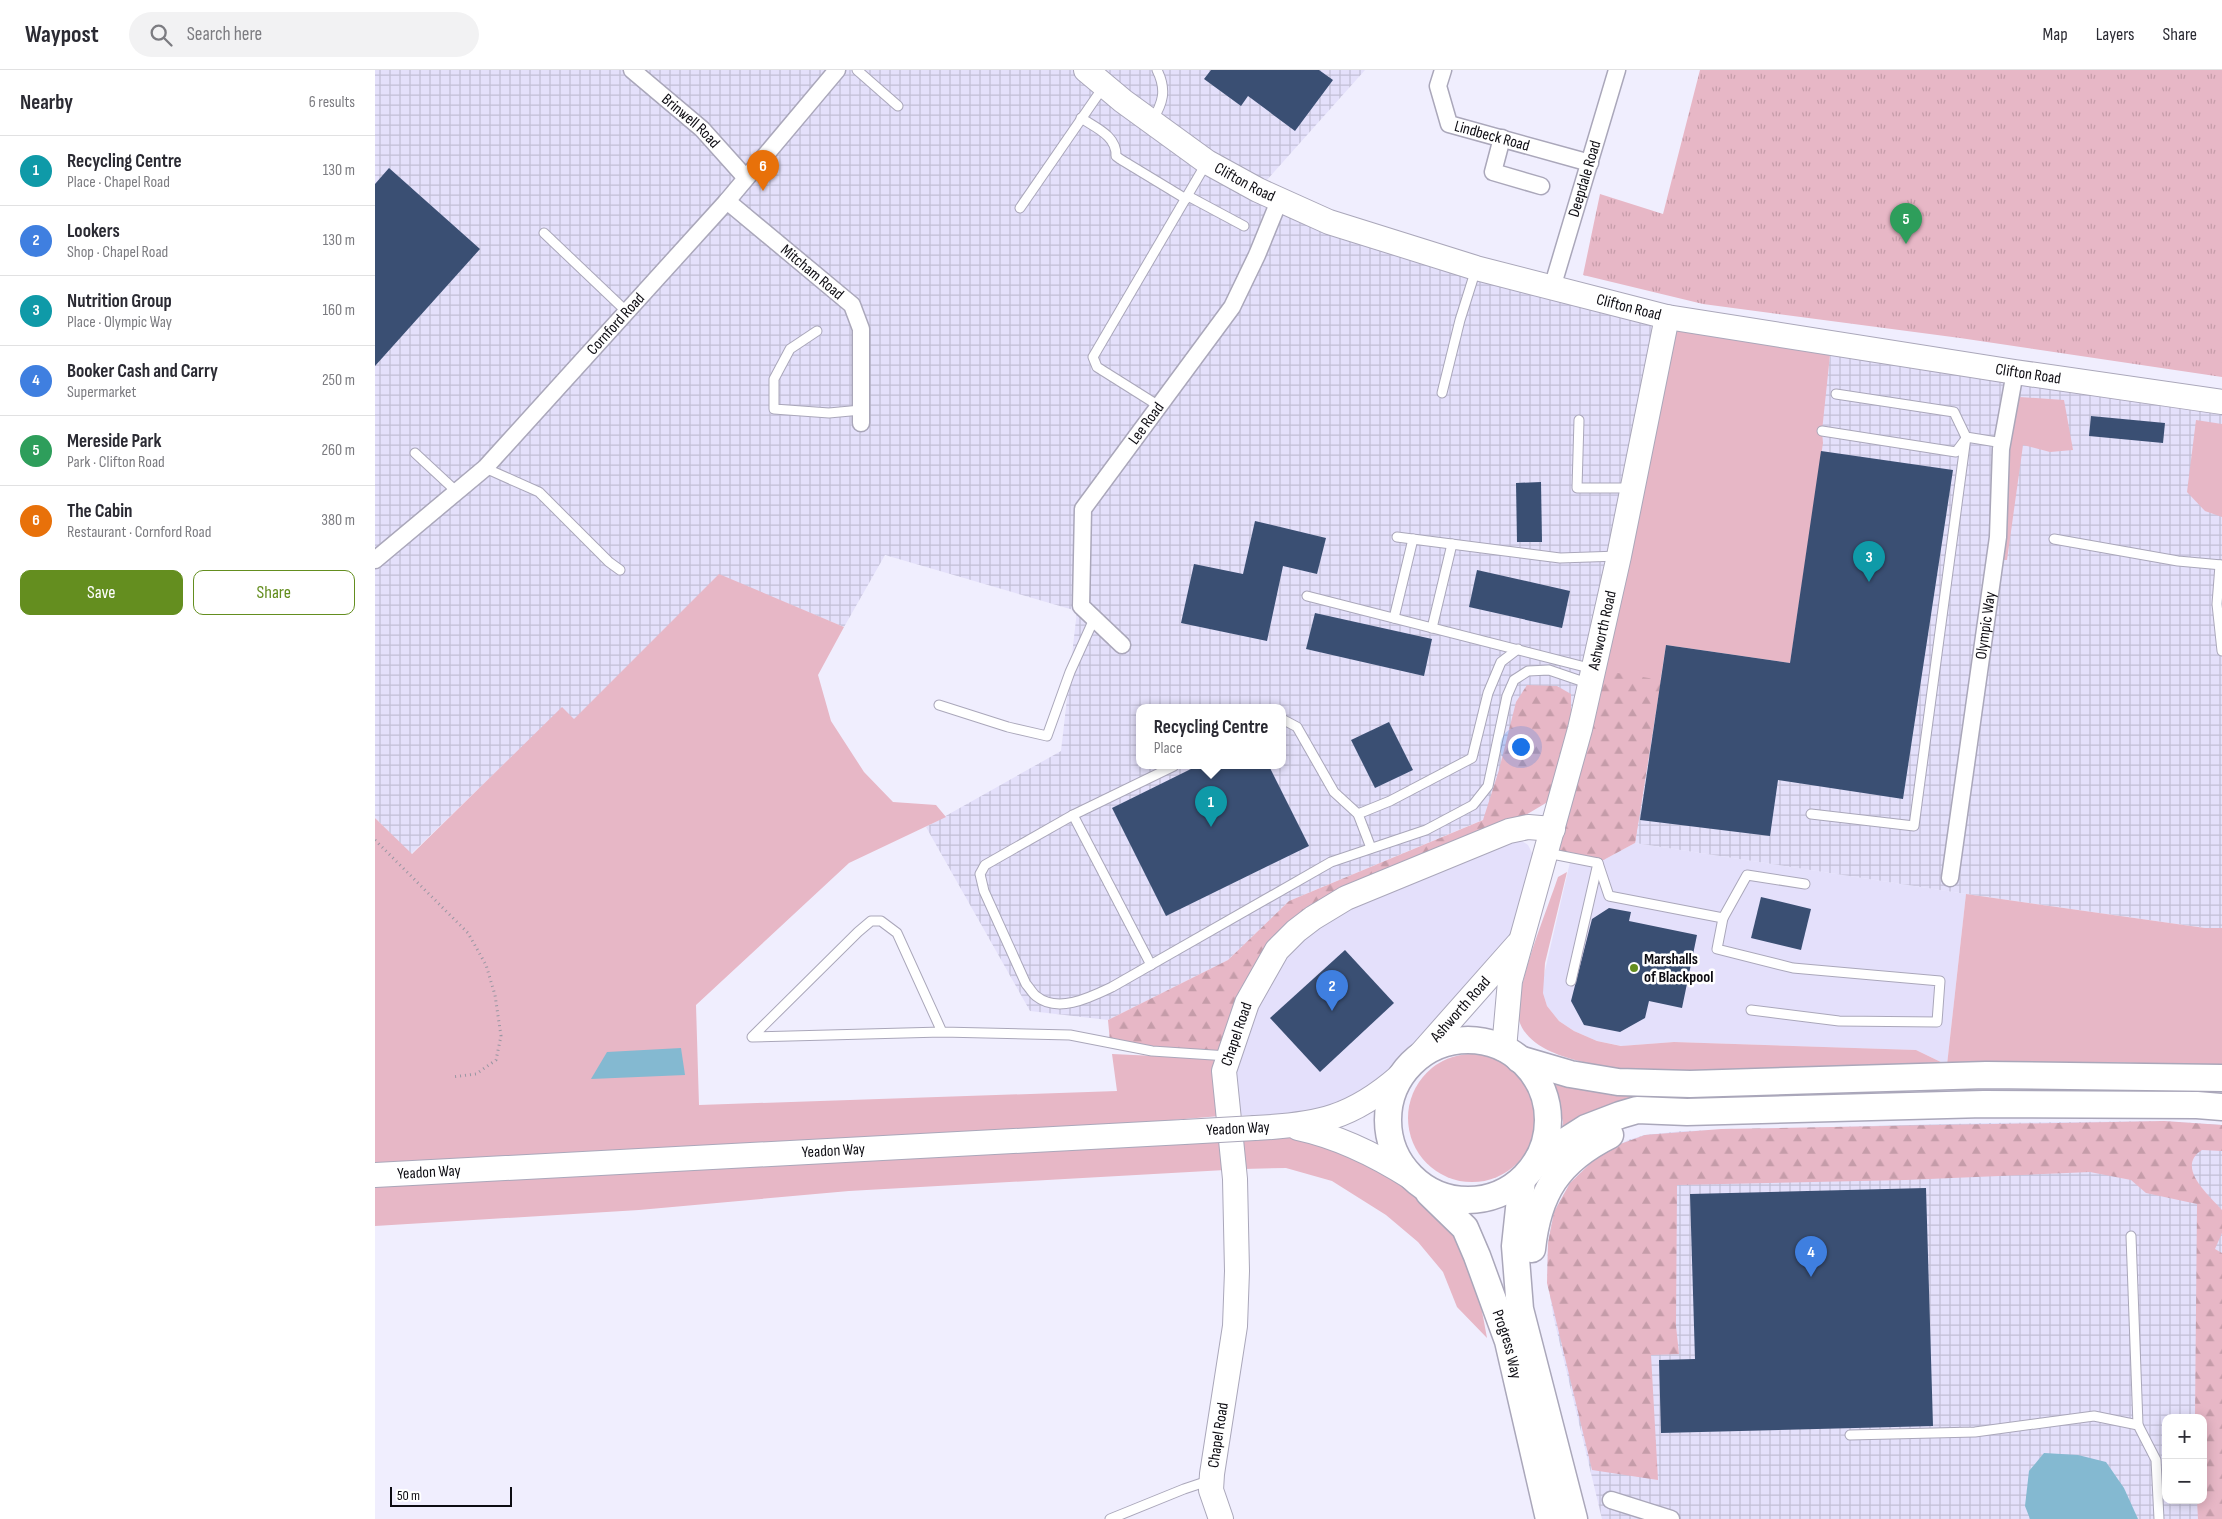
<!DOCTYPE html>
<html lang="en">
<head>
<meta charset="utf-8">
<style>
	:root { --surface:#fff; --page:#f2f2f3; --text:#2b2b33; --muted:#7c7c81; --line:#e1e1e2; --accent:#648e1f }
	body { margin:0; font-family:"Sofia Sans Condensed",sans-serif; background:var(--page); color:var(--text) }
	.controls { position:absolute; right:15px; bottom:15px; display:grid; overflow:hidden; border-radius:10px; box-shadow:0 2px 12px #0003 }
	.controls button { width:45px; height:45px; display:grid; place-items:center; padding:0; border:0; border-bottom:1px solid var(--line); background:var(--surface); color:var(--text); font:25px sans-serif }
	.scale { position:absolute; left:15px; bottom:12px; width:122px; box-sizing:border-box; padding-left:5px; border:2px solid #0d0c12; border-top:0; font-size:14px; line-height:18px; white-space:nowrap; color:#0d0c12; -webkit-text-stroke:4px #fff; paint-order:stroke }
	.you { position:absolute; left:1145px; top:676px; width:18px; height:18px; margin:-12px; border:4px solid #fff; border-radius:50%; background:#1a73e8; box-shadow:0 0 0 8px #1a73e833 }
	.badge { display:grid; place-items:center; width:32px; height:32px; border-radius:50%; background:var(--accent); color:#fff; font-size:16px; font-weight:700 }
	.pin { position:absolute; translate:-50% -41px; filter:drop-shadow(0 1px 2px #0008) }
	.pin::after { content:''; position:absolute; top:26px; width:18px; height:15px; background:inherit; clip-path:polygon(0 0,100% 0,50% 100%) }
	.popup { position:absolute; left:761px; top:634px; width:150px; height:65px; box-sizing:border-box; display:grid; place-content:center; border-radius:10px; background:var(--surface); filter:drop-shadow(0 1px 4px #0005); font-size:16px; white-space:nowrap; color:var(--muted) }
	.popup b { font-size:19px; color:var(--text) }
	.popup::after { content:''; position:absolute; left:50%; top:100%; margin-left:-10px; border:10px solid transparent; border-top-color:var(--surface) }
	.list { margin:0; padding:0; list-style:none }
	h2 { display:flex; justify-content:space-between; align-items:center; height:65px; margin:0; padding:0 20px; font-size:21px }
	h2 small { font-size:16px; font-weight:400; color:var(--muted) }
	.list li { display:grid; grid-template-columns:32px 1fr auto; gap:15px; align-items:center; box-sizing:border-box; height:70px; padding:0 20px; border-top:1px solid var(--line) }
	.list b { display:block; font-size:19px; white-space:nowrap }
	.list p { margin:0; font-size:16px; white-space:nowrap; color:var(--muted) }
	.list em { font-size:16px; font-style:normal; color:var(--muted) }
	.actions { display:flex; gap:10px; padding:15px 20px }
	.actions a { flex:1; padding:11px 0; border:1px solid var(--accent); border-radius:10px; text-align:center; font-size:18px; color:var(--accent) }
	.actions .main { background:var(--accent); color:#fff }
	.icon { flex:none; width:28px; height:28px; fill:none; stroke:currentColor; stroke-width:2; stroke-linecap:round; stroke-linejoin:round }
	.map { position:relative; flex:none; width:1847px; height:1449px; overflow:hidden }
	header { display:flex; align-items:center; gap:30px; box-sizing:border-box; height:70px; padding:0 25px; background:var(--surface); border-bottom:1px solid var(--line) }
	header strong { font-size:24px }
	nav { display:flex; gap:28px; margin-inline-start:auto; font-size:18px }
	.search { width:350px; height:45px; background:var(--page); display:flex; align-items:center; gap:12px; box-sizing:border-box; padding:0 18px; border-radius:28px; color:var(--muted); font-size:19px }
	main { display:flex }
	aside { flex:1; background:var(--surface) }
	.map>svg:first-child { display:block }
	.built { fill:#e4e0fb }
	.industrial { fill:url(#industrial-grid); fill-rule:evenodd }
	.grass { fill:#e7b7c6 }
	.forest { fill:url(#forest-firs) }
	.park { fill:url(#park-tufts) }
	.water { fill:#84b9d1 }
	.building { fill:#3a4f73 }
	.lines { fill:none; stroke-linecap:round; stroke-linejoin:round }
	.lane-casing { stroke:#aaa7ba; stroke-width:11 }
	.street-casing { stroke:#aaa7ba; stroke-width:19 }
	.secondary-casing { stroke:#aaa7ba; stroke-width:26 }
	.primary-casing { stroke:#aaa7ba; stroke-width:29 }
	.path { stroke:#9896a2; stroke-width:3; stroke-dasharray:1 4; stroke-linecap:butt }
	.lane { stroke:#fff; stroke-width:9 }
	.street { stroke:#fff; stroke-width:16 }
	.secondary { stroke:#fff; stroke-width:24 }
	.primary { stroke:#fff; stroke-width:26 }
	.secondary-bridge-casing { stroke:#aaa7ba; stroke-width:26; stroke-linecap:butt }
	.secondary-bridge { stroke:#fff; stroke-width:24 }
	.poi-dot { fill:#648e1f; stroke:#fff; stroke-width:2 }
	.labels { text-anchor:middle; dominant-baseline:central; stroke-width:5; stroke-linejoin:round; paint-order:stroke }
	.street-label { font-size:16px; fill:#0d0c12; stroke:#fff }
	.poi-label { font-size:16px; font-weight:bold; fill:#0d0c12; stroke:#fff; text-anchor:start }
</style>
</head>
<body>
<header>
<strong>Waypost</strong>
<div class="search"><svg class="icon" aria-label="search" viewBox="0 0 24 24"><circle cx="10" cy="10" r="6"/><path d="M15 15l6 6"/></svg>Search here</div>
<nav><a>Map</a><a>Layers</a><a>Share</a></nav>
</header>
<main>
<aside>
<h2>Nearby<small>6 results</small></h2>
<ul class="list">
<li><span class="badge" style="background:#0f9aa8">1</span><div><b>Recycling Centre</b><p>Place · Chapel Road</p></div><em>130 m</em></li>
<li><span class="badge" style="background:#3f7fe0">2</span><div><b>Lookers</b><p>Shop · Chapel Road</p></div><em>130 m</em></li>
<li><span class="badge" style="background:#0f9aa8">3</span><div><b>Nutrition Group</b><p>Place · Olympic Way</p></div><em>160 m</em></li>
<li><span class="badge" style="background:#3f7fe0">4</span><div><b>Booker Cash and Carry</b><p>Supermarket</p></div><em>250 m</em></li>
<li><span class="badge" style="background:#2e9e5b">5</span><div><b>Mereside Park</b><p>Park · Clifton Road</p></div><em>260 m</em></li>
<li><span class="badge" style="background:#e8710a">6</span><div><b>The Cabin</b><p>Restaurant · Cornford Road</p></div><em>380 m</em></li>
</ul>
<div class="actions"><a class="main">Save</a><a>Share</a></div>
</aside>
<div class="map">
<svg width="1847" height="1449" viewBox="0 0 1847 1449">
	<defs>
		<pattern id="industrial-grid" width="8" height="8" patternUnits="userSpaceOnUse" patternTransform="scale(1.25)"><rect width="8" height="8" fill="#e4e0fb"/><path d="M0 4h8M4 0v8" fill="none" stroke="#c2bfd6"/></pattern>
		<pattern id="forest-firs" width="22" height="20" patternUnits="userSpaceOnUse" patternTransform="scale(1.25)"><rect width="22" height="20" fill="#e7b7c6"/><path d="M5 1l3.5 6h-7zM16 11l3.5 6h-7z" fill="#c59ca9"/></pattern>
		<pattern id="park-tufts" width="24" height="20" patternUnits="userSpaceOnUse" patternTransform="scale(1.25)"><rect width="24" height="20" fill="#e7b7c6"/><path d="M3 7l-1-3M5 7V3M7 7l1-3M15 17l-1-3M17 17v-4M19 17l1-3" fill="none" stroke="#c59ca9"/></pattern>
	</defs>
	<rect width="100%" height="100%" fill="#f0eefe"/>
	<!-- built -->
	<g class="built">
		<polygon points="1144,769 1153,775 1157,783 1158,793 1136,869 1020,999 1001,1016 936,1045 861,1045 860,982 906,885 950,846"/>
		<polygon points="1260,773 1591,824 1572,995 1541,980 1299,972 1247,976 1222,971 1199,961 1184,951 1172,936 1168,923 1168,909 1196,788 1223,793"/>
	</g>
	<!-- industrial -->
	<g class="industrial">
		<path d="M 0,0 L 990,0 L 883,120 L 1292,247 L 1191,715 L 914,831 L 853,890 L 733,950 L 655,941 L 551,757 L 686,681 L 702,541 L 510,485 L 469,557 L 344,505 L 199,650 L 187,638 L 36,784 L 0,748 ZM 765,638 L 907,638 L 907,696 L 765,696 Z"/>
		<polygon points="1455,285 1847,341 1847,858 1830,858 1591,824 1260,773 1291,575 1415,593"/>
		<path d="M 1789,1051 L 1847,1055 L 1847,1449 L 1227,1449 L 1178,1245 L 1172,1204 L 1173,1173 L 1179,1142 L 1195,1113 L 1221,1088 L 1253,1070 L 1270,1065 L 1308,1061 L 1613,1053 ZM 1791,1348 L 1828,1348 L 1828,1430 L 1791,1430 Z"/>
	</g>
	<!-- grass -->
	<g class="grass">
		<polygon points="1291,258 1455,285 1447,361 1448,373 1415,593 1291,575 1260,773 1194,704"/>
		<polygon points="1644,327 1689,330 1698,380 1675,382 1648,375 1632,490 1624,490 1636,351"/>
		<polygon points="1821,350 1847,354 1847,447 1830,441 1812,422"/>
		<polygon points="344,504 469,557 443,605 456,651 489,702 518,732 561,735 571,747 474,793 321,935 324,1035 742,1021 737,984 846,989 845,1046 739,1055 0,1094 0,748 37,784 187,637 199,649"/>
		<path d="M 1192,802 L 1170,893 L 1168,923 L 1172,936 L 1184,951 L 1199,961 L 1222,971 L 1246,976 L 1299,972 L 1541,980 L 1572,995 L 1591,824 L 1830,858 L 1847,858 L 1847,995 L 1721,992 L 1287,1003 C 1248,999 1156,994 1144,950 C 1137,925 1174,835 1183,807 Z"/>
		<circle cx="1097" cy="1048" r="64"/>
		<polygon points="1176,1009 1296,1028 1252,1035 1187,1058 1188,1052"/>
		<path d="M 928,1067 C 981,1081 1048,1120 1079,1166 C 1099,1195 1106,1234 1112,1268 L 1082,1237 L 1068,1202 L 1043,1172 L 1011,1145 L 957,1111 L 911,1098 L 868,1099 L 864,1070 Z"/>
		<polygon points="847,1071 850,1100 474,1121 264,1140 0,1156 0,1117"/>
	</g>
	<!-- forest -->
	<g class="forest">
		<polygon points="1218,599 1286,610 1260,773 1223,793 1175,784"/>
		<polygon points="1152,615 1182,616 1196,624 1196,646 1176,730 1142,750 943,839 847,986 735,972 733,950 853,890 914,831 1108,750 1124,700 1141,632"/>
		<path d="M 1789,1051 L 1847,1055 L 1847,1081 L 1827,1080 C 1800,1097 1834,1125 1847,1140 L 1847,1163 L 1840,1179 L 1847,1183 L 1847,1449 L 1823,1449 L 1822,1430 L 1828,1430 L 1828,1348 L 1820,1348 L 1822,1134 L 1771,1123 L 1756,1110 L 1715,1102 L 1531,1110 L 1302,1115 L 1301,1256 L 1304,1284 L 1276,1285 L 1283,1410 L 1217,1400 L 1172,1213 L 1173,1173 L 1179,1142 L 1195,1113 L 1221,1088 L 1237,1077 L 1270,1065 L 1346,1059 Z"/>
	</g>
	<!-- park -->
	<polygon class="park" points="1325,0 1847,0 1847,307 1585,268 1328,234 1208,205 1225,124 1288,144"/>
	<!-- water -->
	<g class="water">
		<polygon points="306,978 310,1005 216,1009 232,982"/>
		<polygon points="1669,1383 1703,1385 1731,1392 1749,1418 1763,1449 1655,1449 1650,1436 1654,1401"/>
	</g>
	<!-- building -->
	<g class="building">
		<polygon points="836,0 944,0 958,10 920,61 873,26 866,36 829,9"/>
		<polygon points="14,98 105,179 0,296 0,114"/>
		<polygon points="1716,346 1790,353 1788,373 1714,366"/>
		<polygon points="1446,381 1578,400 1528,729 1403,710 1395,766 1265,750 1291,575 1415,593"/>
		<polygon points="1166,412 1167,472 1142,472 1141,413"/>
		<polygon points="880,451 951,468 942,504 908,496 892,571 806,553 819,494 868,504"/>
		<polygon points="1102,500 1195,521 1187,558 1094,537"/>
		<polygon points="940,543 1057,569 1049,606 931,579"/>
		<polygon points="1014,652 1038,700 1000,718 976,670"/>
		<polygon points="822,696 894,696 934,776 791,846 737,738"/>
		<polygon points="1386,827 1436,839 1426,880 1376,868"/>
		<polygon points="1234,838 1256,842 1254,851 1322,865 1307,938 1274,931 1270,948 1245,962 1209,955 1196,931 1217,849"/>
		<polygon points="970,880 1019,933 945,1002 895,948"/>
		<polygon points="1551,1118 1558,1356 1286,1363 1284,1290 1320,1289 1315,1124"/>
	</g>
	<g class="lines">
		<defs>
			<g id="lane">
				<polyline points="482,0 523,36"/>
				<path d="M 706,48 C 721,58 742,66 741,86 L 745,89 L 811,129"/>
				<path d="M 777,51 C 788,33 792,20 782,0"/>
				<polyline points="813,126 869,156"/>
				<polyline points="645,138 729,16"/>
				<polyline points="169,163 252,242"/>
				<polyline points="442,261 415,279 399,309 399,339 454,343 486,340"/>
				<polyline points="1067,323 1085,250 1101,199"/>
				<polyline points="1461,324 1579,342 1591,367 1628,373"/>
				<polyline points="784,336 722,297 718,287 832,92"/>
				<polyline points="1204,350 1202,418 1257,418"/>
				<polyline points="1447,361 1581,382 1590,370"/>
				<polyline points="40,383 82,422"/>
				<polyline points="110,398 164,422 234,492 245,500"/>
				<polyline points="1022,467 1185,488 1244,486"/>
				<polyline points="1679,469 1803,491 1847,495"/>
				<polyline points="1845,495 1842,534 1847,581"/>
				<polyline points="932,526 1218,599"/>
				<polyline points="1019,548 1038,469"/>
				<polyline points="1057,558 1077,474"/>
				<polyline points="564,635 633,657 672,666 695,602 719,549"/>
				<polyline points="907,649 922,657 959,722 983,744 996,778"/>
				<path d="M 799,696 L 698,745 L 610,795 L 605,804 L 609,821 L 651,914 C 654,917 657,923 661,926 C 683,944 716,927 737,917 L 956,792 L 1051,760 L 1098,735 L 1113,716 L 1132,626 L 1139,610 L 1153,601 L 1174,600 L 1215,614"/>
				<polyline points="983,744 1015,731 1097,688 1113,623 1126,592 1143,579"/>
				<polyline points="1436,744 1539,756 1591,367"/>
				<polyline points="698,745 776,895"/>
				<polyline points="1172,783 1223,793 1196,911"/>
				<polyline points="1223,793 1234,826 1348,848 1372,805 1430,814"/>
				<polyline points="1348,848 1342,879 1418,898 1565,911 1562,952 1464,951 1376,940"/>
				<polyline points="567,962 377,967 483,862 496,851 506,851 522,863 567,962 695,965 777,981 853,986"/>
				<polyline points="1756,1166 1763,1355"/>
				<polyline points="1475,1365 1600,1362 1719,1346 1763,1355 1781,1390 1784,1449"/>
				<polyline points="735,1449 809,1419 836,1410"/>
			</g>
			<g id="street">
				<path id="s1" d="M 257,0 L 327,59 L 370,107"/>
				<path id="s2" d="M 1068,0 L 1063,16 L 1074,54 L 1215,93"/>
				<polyline points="1127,68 1118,102 1166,116"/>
				<path id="s3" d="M 352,131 L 477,235 L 486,259 L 486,353"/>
				<path id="s4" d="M 1177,218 L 1242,0"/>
				<path id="s5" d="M 0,490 L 110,398 L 352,131 L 462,0"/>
				<path id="s6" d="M 747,575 L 706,536 L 708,439 L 857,237 L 882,185 L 904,131"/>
				<path id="s7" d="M 1575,808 L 1623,467 L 1626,379 L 1640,302"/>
				<polyline points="1236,1430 1296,1449"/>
			</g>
			<g id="secondary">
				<path id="s8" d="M 711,0 L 748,31 L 832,92 L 883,120 L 954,152 L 1101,198 L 1292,247 L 1640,302 L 1847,332"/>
				<path id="s9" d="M 1129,979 L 1135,911 L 1205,659 L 1244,486 L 1292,247"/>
				<path id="s10" d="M 1043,987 L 1143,874"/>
				<path d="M 880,1058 C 943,1055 977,1048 1025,1006"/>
				<path d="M 923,1058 C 965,1067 1001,1085 1037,1108"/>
				<path id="s11" d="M 0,1105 L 809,1062"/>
				<path id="s12" d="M 846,1449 L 836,1420 L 837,1404 L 860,1256 L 862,1201 L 860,1109 L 849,1001 L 872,933 L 902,880 L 921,861 L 938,848 L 971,828 L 1134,761 L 1153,757 L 1178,759"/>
			</g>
			<g id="primary">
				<circle cx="1093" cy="1050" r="80"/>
				<polyline points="1144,989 1195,1004 1243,1012 1315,1014 1611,1005 1847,1008"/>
				<polyline points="1164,1088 1211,1058 1245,1045 1262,1040 1312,1042 1609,1034 1822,1035 1847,1037"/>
				<polyline points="1147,1110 1140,1176 1145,1239 1199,1449"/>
				<path id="s13" d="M 1054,1123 L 1090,1158 L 1102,1186 L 1133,1271 L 1174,1449"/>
				<path d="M 1157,1179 C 1163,1123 1183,1091 1235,1065"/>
			</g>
		</defs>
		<!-- lane casing -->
		<use href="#lane" class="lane-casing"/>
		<!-- street casing -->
		<use href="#street" class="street-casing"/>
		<!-- secondary casing -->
		<use href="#secondary" class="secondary-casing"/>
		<!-- primary casing -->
		<use href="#primary" class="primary-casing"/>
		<!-- path -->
		<polyline class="path" points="0,770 93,863 111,895 120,925 126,966 121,990 101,1004 77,1007"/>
		<!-- lane -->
		<use href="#lane" class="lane"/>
		<!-- street -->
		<use href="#street" class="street"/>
		<!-- secondary -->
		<use href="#secondary" class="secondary"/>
		<!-- primary -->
		<use href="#primary" class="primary"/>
		<defs>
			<polyline id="secondary-bridge" points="809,1062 880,1058"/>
		</defs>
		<!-- secondary-bridge casing -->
		<use href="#secondary-bridge" class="secondary-bridge-casing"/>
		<!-- secondary-bridge -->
		<use href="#secondary-bridge" class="secondary-bridge"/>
	</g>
	<!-- markers -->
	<circle class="poi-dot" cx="1259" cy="898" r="5"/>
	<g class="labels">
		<!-- street labels -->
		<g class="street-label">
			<text stroke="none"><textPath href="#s1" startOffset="78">Brinwell Road</textPath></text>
			<text stroke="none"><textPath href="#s2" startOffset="101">Lindbeck Road</textPath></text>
			<text stroke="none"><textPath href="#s4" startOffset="114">Deepdale Road</textPath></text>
			<text stroke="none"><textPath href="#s8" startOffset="195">Clifton Road</textPath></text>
			<text stroke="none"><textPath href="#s3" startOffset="111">Mitcham Road</textPath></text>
			<text stroke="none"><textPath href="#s8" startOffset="600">Clifton Road</textPath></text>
			<text stroke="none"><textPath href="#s5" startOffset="338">Cornford Road</textPath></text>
			<text stroke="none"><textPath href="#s8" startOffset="1005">Clifton Road</textPath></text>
			<text stroke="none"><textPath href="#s6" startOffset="260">Lee Road</textPath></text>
			<text stroke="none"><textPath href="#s7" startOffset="255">Olympic Way</textPath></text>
			<text stroke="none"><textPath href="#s9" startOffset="431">Ashworth Road</textPath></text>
			<text stroke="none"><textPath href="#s10" startOffset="64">Ashworth Road</textPath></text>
			<text stroke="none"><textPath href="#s12" startOffset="491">Chapel Road</textPath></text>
			<text transform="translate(863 1059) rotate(-3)">Yeadon Way</text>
			<text stroke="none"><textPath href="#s11" startOffset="459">Yeadon Way</textPath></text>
			<text stroke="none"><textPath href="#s11" startOffset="54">Yeadon Way</textPath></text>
			<text stroke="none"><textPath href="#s13" startOffset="174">Progress Way</textPath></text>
			<text stroke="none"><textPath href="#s12" startOffset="86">Chapel Road</textPath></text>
		</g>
		<!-- poi labels -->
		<g class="poi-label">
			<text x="1269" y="889">Marshalls<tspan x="1269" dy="18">of Blackpool</tspan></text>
		</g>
	</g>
</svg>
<div class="controls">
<button>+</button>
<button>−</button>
</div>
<div class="scale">50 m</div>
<div class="you"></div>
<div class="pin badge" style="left:836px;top:757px;background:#0f9aa8">1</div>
<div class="popup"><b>Recycling Centre</b>Place</div>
<div class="pin badge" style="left:957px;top:941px;background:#3f7fe0">2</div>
<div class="pin badge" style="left:1494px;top:512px;background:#0f9aa8">3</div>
<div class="pin badge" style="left:1436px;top:1207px;background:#3f7fe0">4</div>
<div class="pin badge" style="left:1531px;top:174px;background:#2e9e5b">5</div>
<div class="pin badge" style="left:388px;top:121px;background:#e8710a">6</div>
</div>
</main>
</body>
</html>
